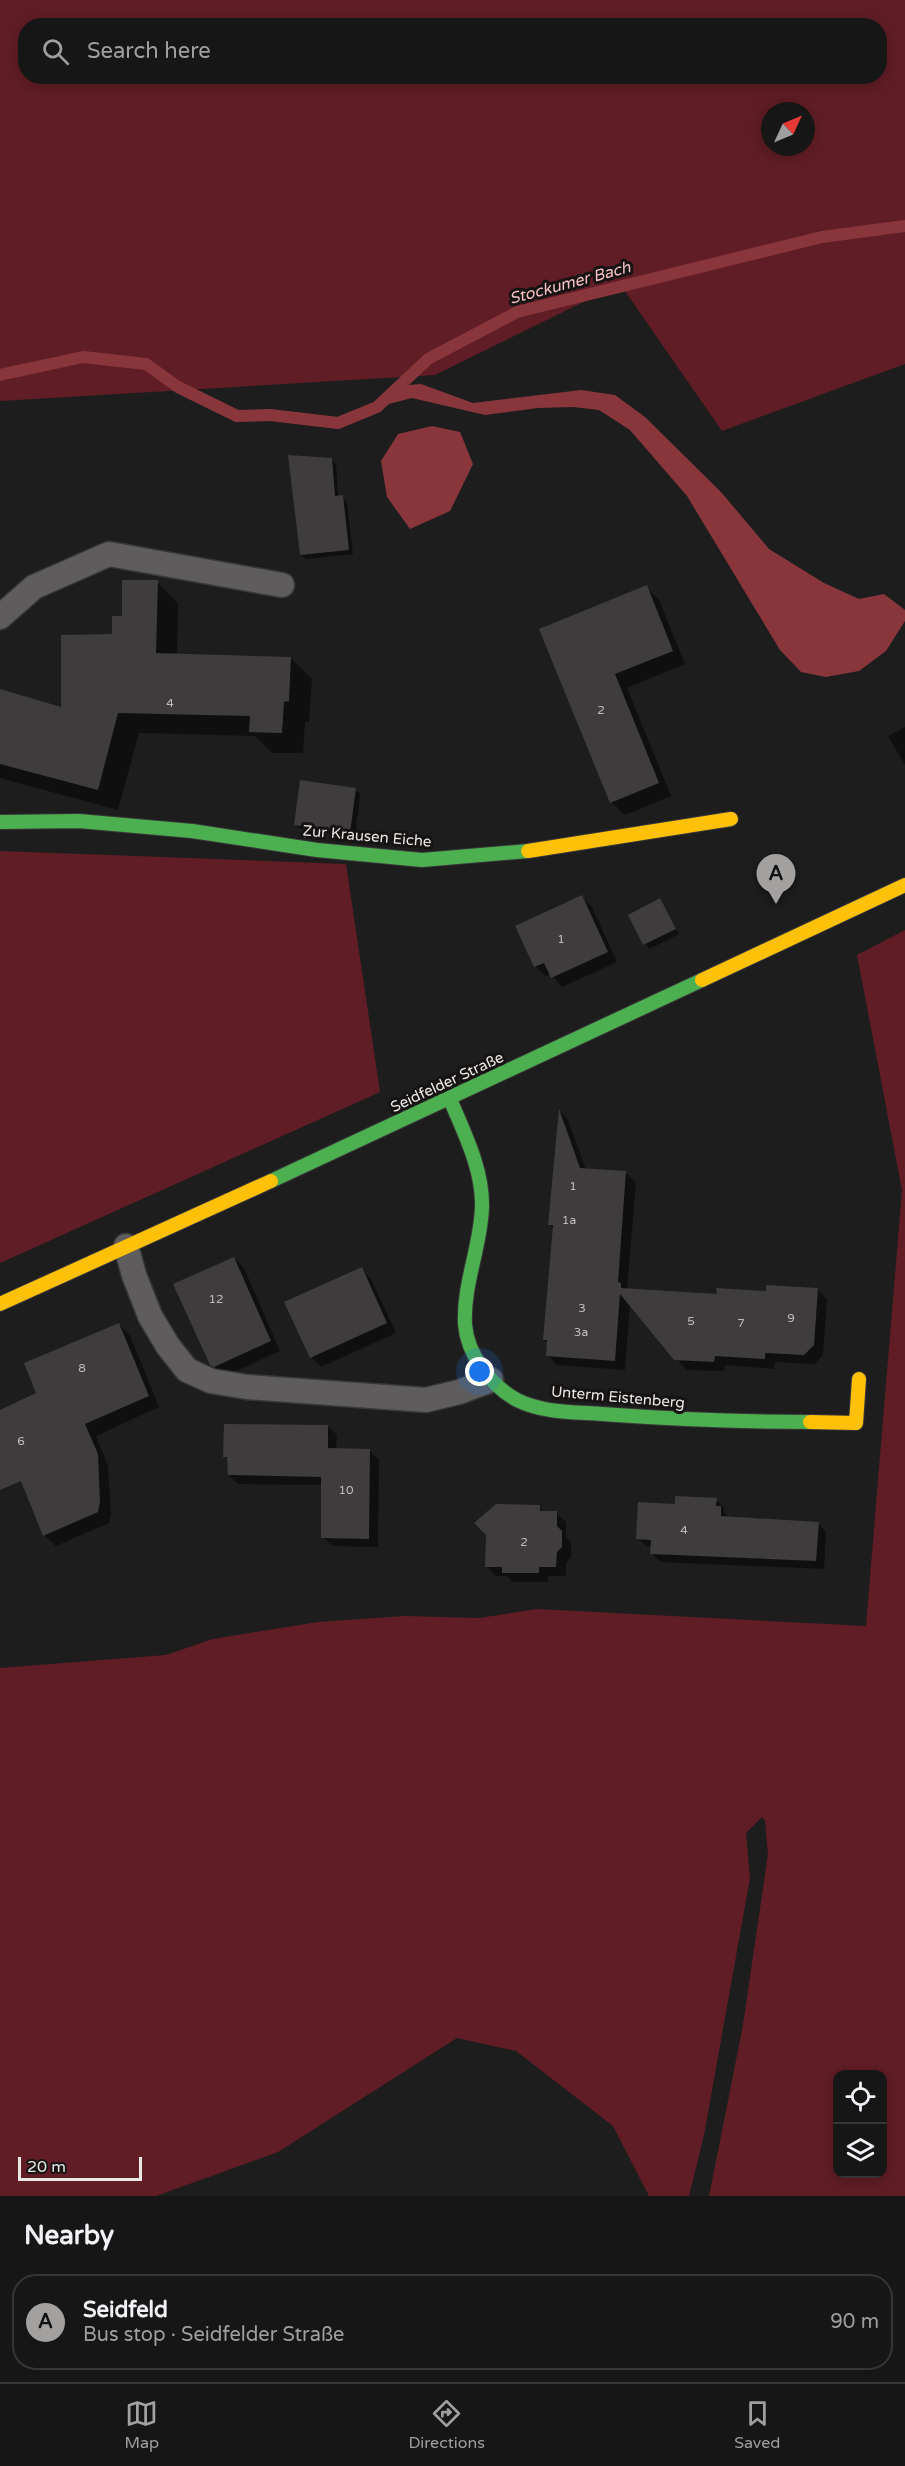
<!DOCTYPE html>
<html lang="en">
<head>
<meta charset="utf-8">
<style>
	:root { --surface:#161616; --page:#1f1f1f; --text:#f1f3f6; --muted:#9e9fa1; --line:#353535; --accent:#a3a1a0 }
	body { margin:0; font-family:"Varela Round",sans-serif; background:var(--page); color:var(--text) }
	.controls { position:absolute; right:18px; bottom:18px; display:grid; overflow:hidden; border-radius:12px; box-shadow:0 3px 15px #0003 }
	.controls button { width:54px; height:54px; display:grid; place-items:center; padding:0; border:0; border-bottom:2px solid var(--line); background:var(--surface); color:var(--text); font:30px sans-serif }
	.compass { position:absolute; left:761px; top:102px; width:54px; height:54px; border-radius:50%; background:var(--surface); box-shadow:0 3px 15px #0003; rotate:46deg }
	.scale { position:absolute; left:18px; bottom:15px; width:124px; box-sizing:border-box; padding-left:6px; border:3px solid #eae8e7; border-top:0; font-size:16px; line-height:21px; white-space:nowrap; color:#eae8e7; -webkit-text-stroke:4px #161313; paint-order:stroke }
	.you { position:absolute; left:480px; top:1372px; width:21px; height:21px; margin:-15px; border:4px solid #fff; border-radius:50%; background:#1a73e8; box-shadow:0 0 0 9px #1a73e833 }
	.badge { display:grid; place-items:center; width:39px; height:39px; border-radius:50%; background:var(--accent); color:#111; font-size:20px; font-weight:700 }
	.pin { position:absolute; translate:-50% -50px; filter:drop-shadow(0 2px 3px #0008) }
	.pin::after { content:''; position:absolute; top:32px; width:21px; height:18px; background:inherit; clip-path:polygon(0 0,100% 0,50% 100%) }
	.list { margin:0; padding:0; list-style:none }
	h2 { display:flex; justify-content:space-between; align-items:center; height:78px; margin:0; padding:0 24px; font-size:26px }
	h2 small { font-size:20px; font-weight:400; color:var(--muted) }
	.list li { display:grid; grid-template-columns:39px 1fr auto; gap:18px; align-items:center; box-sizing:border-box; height:96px; margin:0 12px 12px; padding:0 12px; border:2px solid var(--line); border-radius:24px }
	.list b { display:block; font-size:22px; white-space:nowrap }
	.list p { margin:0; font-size:20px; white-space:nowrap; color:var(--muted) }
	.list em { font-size:20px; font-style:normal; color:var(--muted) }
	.icon { flex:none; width:33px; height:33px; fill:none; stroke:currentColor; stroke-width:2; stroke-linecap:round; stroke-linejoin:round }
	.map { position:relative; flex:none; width:905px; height:2196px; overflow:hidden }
	.search { position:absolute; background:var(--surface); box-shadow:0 3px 15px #0003; left:18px; right:18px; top:18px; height:66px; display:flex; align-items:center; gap:15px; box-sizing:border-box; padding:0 21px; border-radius:24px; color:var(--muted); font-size:22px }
	.sheet { height:186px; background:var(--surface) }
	nav { display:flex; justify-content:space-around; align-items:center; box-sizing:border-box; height:84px; border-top:2px solid var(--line); background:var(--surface); font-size:16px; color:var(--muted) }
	nav a { display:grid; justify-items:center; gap:3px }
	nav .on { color:var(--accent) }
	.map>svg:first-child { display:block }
	.green { fill:#601d25; fill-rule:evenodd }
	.water { fill:#88363c }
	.shadow { fill:#0007 }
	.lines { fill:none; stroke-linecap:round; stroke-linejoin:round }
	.stream { stroke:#88363c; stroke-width:12 }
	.building { fill:#3e3c3c }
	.lane-casing { stroke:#393838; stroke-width:27 }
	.fast-casing { stroke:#393838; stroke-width:16 }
	.slow-casing { stroke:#393838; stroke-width:16 }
	.lane { stroke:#5e5c5c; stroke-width:24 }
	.fast { stroke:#4caf50; stroke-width:14 }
	.slow { stroke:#ffc107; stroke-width:14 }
	.labels { text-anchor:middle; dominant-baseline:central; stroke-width:6; stroke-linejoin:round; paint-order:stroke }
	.number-label { font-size:12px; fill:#bfbdbc }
	.street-label { font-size:15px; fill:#eae8e7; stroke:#161313 }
	.water-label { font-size:16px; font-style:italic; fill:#f5c0c0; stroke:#161313 }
</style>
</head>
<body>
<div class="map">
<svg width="905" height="2196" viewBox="0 0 905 2196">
	<rect width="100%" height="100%" fill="#1e1d1d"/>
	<!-- green -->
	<g class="green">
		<path d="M 0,0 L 905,0 L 905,364 L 722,431 L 620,284 L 435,375 L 0,401 ZM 26,26 L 880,26 L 880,76 L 26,76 ZM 770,111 L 806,111 L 806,147 L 770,147 Z"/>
		<polygon points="0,851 346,864 380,1092 0,1263"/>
		<path d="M 905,930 L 905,2196 L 709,2196 L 743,2025 L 768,1854 L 765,1820 L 762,1817 L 746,1833 L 750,1878 L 704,2135 L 689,2196 L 649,2196 L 613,2126 L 516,2051 L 457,2038 L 278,2152 L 156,2196 L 0,2196 L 0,1668 L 166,1655 L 213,1639 L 318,1622 L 405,1616 L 479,1618 L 537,1609 L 866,1626 L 902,1190 L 857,955 ZM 838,2074 L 882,2074 L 882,2174 L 838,2174 Z"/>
	</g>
	<!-- water -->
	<g class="water">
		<polygon points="421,384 473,403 581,390 615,395 645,417 721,492 769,549 824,583 859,599 884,594 905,610 905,621 886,651 859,671 826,677 801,672 780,650 687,496 630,430 599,410 573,407 538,408 485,415 412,398 377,407 398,386"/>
		<polygon points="432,426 460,432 473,464 450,511 410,529 387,497 381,461 398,434"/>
	</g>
	<!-- shadow -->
	<g class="shadow">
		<polygon points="331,459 336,464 338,497 342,497 347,502 353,554 306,559 301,554"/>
		<polygon points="157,582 178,603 177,655 291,658 312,679 309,722 305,722 303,753 272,753 255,736 139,733 118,810 0,778 0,691 63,709 113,636 123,617"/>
		<polygon points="646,587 659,600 685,664 627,688 671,796 625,815 611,802 541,630"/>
		<polygon points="905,727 905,765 888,736"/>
		<polygon points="356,790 360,794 355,837 300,829 295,824"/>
		<polygon points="582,897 592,907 617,962 562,987 551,974 545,976 535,966"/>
		<polygon points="660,900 679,934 649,949 630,916"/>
		<polygon points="560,1111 568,1120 586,1170 626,1173 636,1183 627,1290 718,1295 817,1289 827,1299 823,1355 814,1364 775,1362 774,1369 725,1365 724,1371 686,1370 630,1303 625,1370 557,1365 547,1355 548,1343 544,1340 554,1229 550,1225"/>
		<polygon points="234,1258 244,1268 280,1351 225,1376 212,1364"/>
		<polygon points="362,1269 371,1279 396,1333 321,1367 311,1357"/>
		<polygon points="119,1324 130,1336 159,1407 96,1436 108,1466 111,1514 109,1523 56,1546 44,1535 20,1473 0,1483 0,1412 38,1394"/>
		<polygon points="328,1426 337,1435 336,1450 370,1451 379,1460 378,1547 332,1546 323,1537 323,1485 238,1484 229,1475 228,1460 224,1456"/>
		<polygon points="716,1499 724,1508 724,1512 729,1518 818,1523 826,1532 824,1569 660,1562 652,1553 652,1547 646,1546 638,1538 677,1505"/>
		<polygon points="539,1507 545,1513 556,1513 566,1522 566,1537 571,1543 571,1557 566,1563 566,1576 548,1576 548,1582 513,1582 507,1576 496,1576 486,1566"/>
	</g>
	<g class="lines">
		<!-- stream -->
		<polyline class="stream" points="0,375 83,357 146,364 178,387 237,416 270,415 338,423 377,407 428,359 517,312 822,237 905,226"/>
	</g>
	<!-- building -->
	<g class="building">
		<polygon points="288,455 332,458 335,496 343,495 349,550 300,555"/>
		<polygon points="122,580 158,580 156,653 291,657 289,701 284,702 282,733 249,732 250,716 118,713 98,790 0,764 0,689 61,707 61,635 112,634 112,616 122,616"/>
		<polygon points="647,585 673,651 615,674 659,783 610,803 539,629"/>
		<polygon points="300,780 356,788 350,833 294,825"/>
		<polygon points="582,895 608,952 551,978 544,963 534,967 515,926"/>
		<polygon points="660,898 676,929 643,945 628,915"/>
		<polygon points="559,1109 580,1168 626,1171 618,1282 621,1283 621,1288 717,1294 716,1288 766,1291 766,1285 818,1288 814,1345 804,1355 765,1353 765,1359 715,1356 714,1362 674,1360 620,1294 615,1361 546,1356 547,1340 543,1340 553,1225 548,1225"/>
		<polygon points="234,1257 271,1341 214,1367 210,1365 173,1284"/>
		<polygon points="362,1267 387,1323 310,1358 284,1302"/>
		<polygon points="119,1323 149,1396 85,1424 98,1454 100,1502 98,1512 43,1536 21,1481 0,1490 0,1410 36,1393 24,1363"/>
		<polygon points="224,1424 328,1425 328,1448 370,1449 369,1539 321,1538 321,1477 228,1475 227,1457 223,1457"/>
		<polygon points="675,1496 717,1498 716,1506 721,1506 721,1516 819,1522 816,1561 650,1554 651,1540 636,1539 638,1502 675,1504"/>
		<polygon points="496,1504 540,1505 540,1511 557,1511 557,1526 562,1531 562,1547 557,1552 556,1567 539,1567 539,1573 502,1573 502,1567 485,1567 486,1535 474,1523"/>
	</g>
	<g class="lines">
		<defs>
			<g id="lane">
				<polyline points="0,617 34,587 109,554 282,585"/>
				<polyline points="126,1246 134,1275 150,1316 168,1346 187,1370 211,1381 247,1387 426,1400 459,1392 491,1380"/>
			</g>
			<g id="fast">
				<polyline points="0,822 79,821 192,831 317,850 422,860 528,851"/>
				<path d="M 450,1099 C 464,1133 483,1169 482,1207 C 481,1246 463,1284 465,1324 C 467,1354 491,1386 517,1400 C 543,1413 574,1412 602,1414 C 671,1419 741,1422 810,1422"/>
				<polyline points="271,1181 702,980"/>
			</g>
			<g id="slow">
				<polyline points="528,851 731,819"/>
				<polyline points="702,980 905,885"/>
				<polyline points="0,1304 271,1181"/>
				<polyline points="810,1422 856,1423 859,1379"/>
			</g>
		</defs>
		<!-- lane casing -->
		<use href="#lane" class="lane-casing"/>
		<!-- fast casing -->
		<use href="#fast" class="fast-casing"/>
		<!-- slow casing -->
		<use href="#slow" class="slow-casing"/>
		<!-- lane -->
		<use href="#lane" class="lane"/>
		<!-- fast -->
		<use href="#fast" class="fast"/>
		<!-- slow -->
		<use href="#slow" class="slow"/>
	</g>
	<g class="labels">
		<!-- number labels -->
		<g class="number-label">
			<text x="170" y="703">4</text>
			<text x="601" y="710">2</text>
			<text x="561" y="939">1</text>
			<text x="573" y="1186">1</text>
			<text x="569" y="1220">1a</text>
			<text x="216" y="1299">12</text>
			<text x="582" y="1308">3</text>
			<text x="791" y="1318">9</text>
			<text x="691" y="1321">5</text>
			<text x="741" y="1323">7</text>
			<text x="581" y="1332">3a</text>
			<text x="82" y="1368">8</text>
			<text x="21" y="1441">6</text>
			<text x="346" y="1490">10</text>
			<text x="684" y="1530">4</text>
			<text x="524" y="1542">2</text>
		</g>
		<!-- street labels -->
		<g class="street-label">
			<text transform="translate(367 836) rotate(5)">Zur Krausen Eiche</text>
			<text transform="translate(447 1082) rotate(-25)">Seidfelder Straße</text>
			<text transform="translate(618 1397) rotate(5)">Unterm Eistenberg</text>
		</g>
		<!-- water labels -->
		<g class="water-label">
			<text transform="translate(570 283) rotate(-15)">Stockumer Bach</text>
		</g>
	</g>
</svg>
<div class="controls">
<button><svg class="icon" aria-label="locate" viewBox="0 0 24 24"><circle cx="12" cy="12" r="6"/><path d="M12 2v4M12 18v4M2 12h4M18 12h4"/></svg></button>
<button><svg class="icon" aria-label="layers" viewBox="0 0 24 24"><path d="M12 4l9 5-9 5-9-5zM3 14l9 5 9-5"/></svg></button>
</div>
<svg class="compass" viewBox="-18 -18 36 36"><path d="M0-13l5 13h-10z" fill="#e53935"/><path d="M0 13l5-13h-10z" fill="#9e9fa1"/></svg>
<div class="scale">20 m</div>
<div class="you"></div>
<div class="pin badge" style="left:776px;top:904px">A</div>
<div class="search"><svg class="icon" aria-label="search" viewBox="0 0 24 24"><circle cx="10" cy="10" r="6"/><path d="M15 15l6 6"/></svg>Search here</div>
</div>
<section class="sheet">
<h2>Nearby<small></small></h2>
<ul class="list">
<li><span class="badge">A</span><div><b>Seidfeld</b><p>Bus stop · Seidfelder Straße</p></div><em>90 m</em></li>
</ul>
</section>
<nav>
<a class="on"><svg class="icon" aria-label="map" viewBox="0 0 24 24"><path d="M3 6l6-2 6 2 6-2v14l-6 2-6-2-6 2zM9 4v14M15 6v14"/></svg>Map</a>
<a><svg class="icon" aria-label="directions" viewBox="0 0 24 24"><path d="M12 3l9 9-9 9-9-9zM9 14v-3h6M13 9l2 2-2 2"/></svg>Directions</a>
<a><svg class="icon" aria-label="saved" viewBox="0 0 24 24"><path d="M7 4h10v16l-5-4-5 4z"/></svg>Saved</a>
</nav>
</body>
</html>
